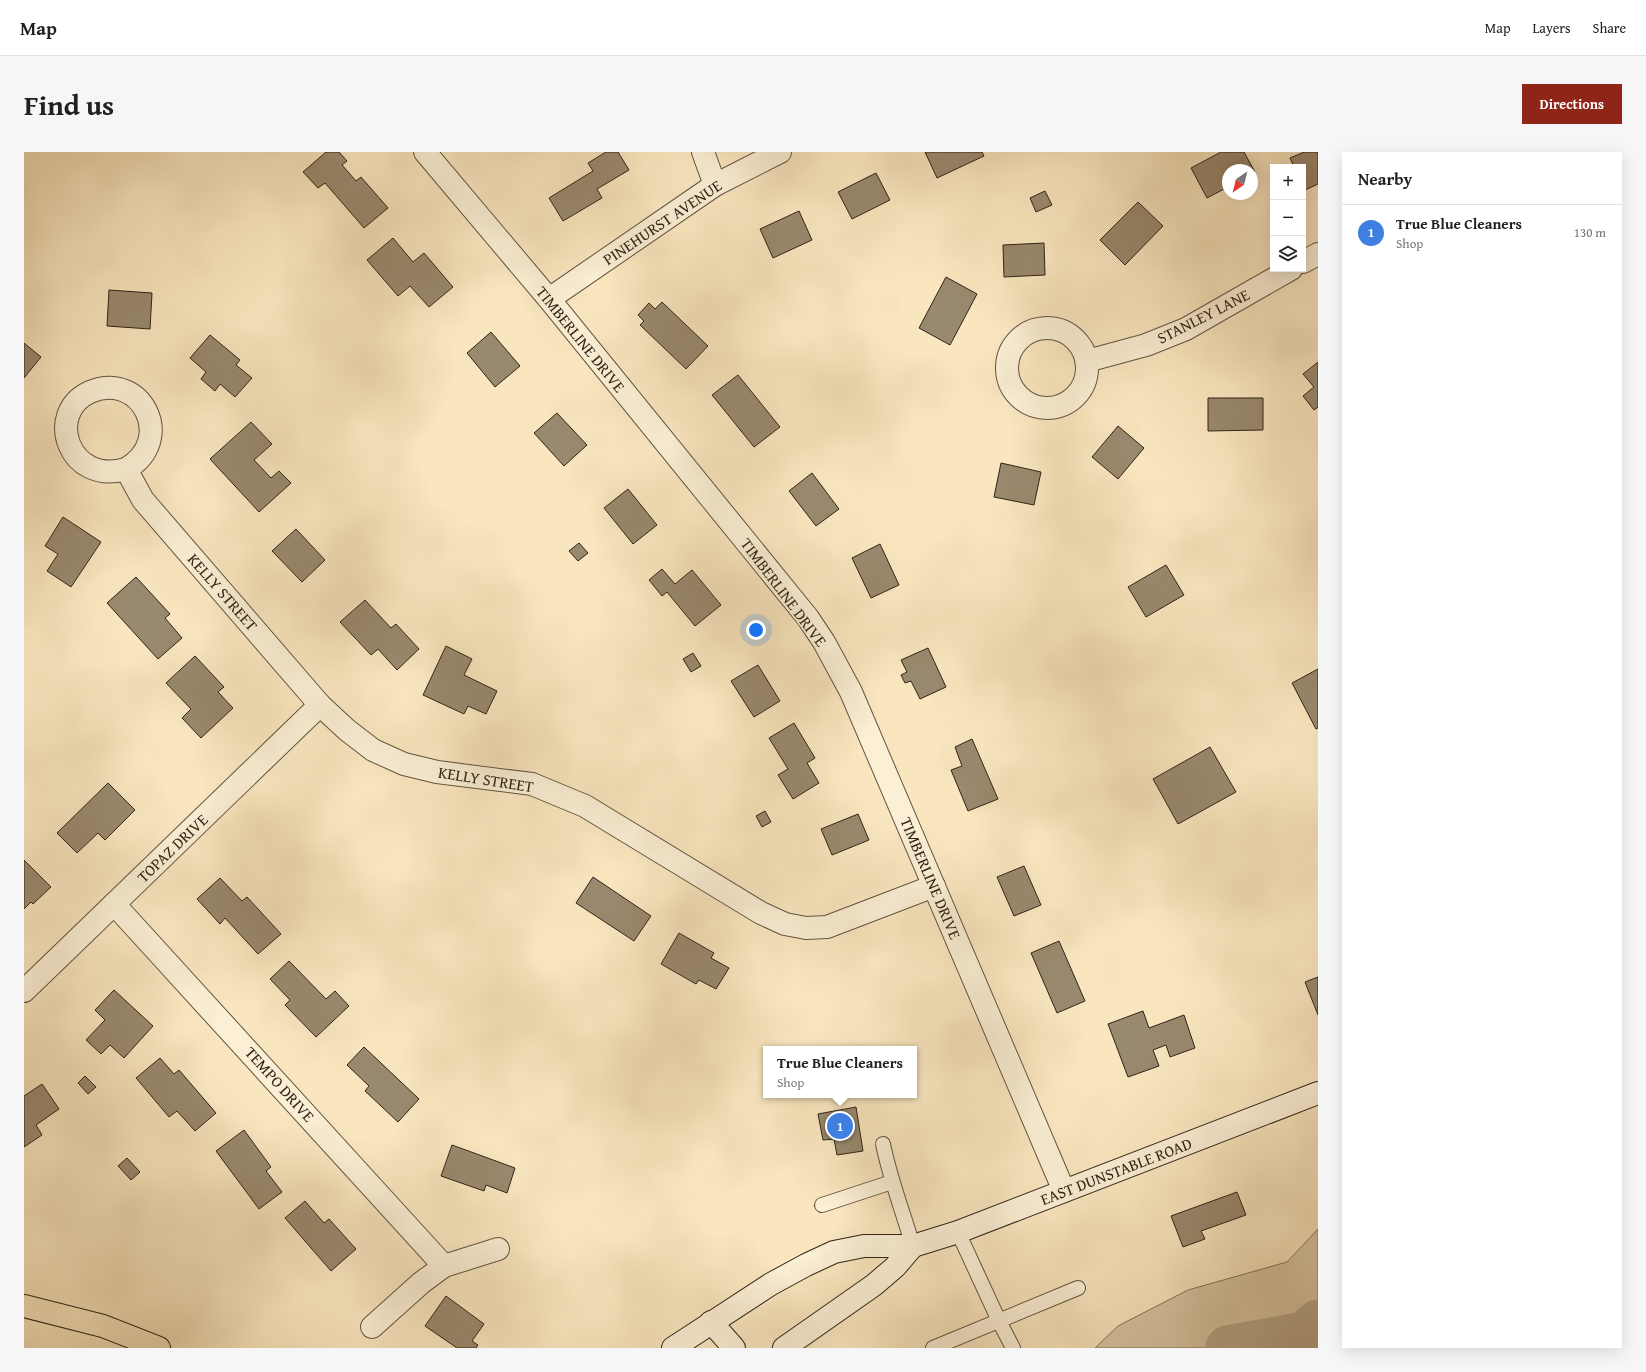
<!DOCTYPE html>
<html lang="en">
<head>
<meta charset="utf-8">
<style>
	:root { --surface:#fff; --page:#f6f6f6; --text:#202124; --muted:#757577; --line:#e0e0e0; --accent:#8f2418 }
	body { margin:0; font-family:"Gentium Book Plus",serif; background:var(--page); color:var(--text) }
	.controls { position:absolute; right:12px; top:12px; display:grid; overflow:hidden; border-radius:0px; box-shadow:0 4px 16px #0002 }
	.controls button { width:36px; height:36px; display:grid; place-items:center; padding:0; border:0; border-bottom:1px solid var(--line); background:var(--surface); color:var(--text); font:20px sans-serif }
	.compass { position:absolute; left:1198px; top:12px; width:36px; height:36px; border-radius:50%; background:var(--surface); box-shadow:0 4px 16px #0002; rotate:215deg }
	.you { position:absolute; left:732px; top:478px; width:14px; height:14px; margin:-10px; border:3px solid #fff; border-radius:50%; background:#1a73e8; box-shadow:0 0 0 6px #1a73e833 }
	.badge { display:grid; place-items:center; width:26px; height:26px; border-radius:50%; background:var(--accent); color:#fff; font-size:13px; font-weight:700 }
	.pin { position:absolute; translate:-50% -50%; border:2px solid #fff; box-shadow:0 1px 4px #0006 }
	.popup { position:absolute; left:739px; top:894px; width:154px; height:52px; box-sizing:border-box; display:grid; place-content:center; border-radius:0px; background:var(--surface); filter:drop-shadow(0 1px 3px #0005); font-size:13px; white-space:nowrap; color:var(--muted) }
	.popup b { font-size:15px; color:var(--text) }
	.popup::after { content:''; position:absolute; left:50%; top:100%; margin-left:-8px; border:8px solid transparent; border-top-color:var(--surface) }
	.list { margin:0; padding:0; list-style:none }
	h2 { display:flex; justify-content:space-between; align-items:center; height:52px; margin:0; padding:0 16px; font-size:17px }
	h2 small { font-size:13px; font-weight:400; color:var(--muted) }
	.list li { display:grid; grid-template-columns:26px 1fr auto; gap:12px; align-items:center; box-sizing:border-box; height:56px; padding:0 16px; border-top:1px solid var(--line) }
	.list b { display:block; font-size:15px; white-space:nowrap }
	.list p { margin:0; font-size:13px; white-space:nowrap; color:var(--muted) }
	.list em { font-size:13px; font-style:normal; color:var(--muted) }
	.icon { flex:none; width:22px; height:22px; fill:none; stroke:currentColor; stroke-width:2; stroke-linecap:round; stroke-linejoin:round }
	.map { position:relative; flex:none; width:1294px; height:1196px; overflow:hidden; border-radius:0px }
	header { display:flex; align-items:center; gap:24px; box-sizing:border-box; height:56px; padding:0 20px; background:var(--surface); border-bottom:1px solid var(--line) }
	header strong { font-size:19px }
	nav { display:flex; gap:22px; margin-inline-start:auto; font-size:14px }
	.intro { display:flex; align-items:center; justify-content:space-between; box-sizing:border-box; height:96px; padding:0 24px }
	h1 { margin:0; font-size:28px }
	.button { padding:10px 18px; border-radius:0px; background:var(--accent); color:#fff; font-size:14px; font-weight:700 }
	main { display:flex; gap:24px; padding:0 24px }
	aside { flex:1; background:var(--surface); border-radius:0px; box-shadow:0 4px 16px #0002 }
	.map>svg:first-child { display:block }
	.green { fill:#d7c5a2; stroke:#84745c }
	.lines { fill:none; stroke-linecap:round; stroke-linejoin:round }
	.river { stroke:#b5a486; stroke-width:45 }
	.building { fill:#99896e; stroke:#302417 }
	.lane-casing { stroke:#625441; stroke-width:16 }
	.street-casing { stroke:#625441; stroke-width:24 }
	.secondary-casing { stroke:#302417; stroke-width:24 }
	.highway-casing { stroke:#302417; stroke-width:24 }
	.lane { stroke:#fbefd5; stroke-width:14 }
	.street { stroke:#fbefd5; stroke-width:22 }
	.secondary { stroke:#fbefd5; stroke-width:22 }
	.highway { stroke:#f9e6bf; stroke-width:22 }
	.labels { text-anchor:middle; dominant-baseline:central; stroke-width:3; stroke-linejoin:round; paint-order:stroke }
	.street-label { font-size:16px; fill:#302417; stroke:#fbefd5 }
</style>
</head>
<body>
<header>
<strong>Map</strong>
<nav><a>Map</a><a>Layers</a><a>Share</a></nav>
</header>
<div class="intro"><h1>Find us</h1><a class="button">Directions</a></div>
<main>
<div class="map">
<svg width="1294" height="1196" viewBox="0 0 1294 1196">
	<rect width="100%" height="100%" fill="#f9e6bf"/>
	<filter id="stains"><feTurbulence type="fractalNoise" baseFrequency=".005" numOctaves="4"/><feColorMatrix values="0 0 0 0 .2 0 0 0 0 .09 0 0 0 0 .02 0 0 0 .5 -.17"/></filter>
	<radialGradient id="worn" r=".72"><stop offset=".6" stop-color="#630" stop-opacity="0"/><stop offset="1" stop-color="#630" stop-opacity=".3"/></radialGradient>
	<!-- green -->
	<polygon class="green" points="1294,1077 1294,1196 1071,1196 1094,1174 1164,1138 1263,1110"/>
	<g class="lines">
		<!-- river -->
		<polyline class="river" points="1204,1196 1280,1182 1294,1170"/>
	</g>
	<!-- building -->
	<g class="building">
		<polygon points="302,0 315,0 323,9 318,13 332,29 337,25 364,56 340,76 301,31 294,36 279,20"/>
		<polygon points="582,0 594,0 605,18 573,37 578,46 539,69 525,46 569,19 564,11"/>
		<polygon points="901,0 958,0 960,4 913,26"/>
		<polygon points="1197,0 1220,0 1231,20 1228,22 1228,18 1204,18 1204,35 1183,46 1167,16"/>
		<polygon points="1280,0 1294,0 1294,32 1281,38 1279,33 1279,15 1270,15 1266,6"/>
		<polygon points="852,21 866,48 828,67 814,40"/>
		<polygon points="1021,39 1028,53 1012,60 1006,46"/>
		<polygon points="1114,50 1139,74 1101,113 1076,88"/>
		<polygon points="775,59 788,88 749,106 736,77"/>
		<polygon points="369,86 389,110 400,101 429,135 405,155 386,134 374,144 343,108"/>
		<polygon points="1020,91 1021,123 980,125 979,93"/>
		<polygon points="922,125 953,142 926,193 895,176"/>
		<polygon points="85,138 128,141 126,177 83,174"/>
		<polygon points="638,150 684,194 662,217 616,173 620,169 614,163 625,151 631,157"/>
		<polygon points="467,180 496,214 471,235 443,201"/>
		<polygon points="186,183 216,208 212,213 228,226 211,245 196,232 191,239 177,227 182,220 166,206"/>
		<polygon points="0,191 17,205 0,226"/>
		<polygon points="1294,210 1294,255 1290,258 1279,244 1290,235 1279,222"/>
		<polygon points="714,223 756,275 730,295 688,243"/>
		<polygon points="1184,246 1239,246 1239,278 1184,279"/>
		<polygon points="533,261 563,293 540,314 510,281"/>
		<polygon points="227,270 248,292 230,308 247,326 255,319 267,331 235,360 186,307"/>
		<polygon points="1094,274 1120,296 1094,327 1068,305"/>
		<polygon points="977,311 1017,320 1010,353 970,345"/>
		<polygon points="788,321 815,357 792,374 765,339"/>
		<polygon points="604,337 633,373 609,392 580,356"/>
		<polygon points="39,365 77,390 47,435 23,419 34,402 21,394"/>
		<polygon points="272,377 301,408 278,430 248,399"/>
		<polygon points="555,391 564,401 554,409 545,399"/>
		<polygon points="856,392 875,433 847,446 828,406"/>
		<polygon points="1142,413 1160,443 1122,465 1104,435"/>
		<polygon points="638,417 651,432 668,418 697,453 671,474 643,440 638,444 625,428"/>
		<polygon points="112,425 146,462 141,466 158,486 134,507 83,451"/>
		<polygon points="341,448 367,476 372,472 395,497 373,518 354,497 347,503 316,470"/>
		<polygon points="422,494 448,507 440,523 473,539 462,562 444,554 440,562 399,543"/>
		<polygon points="904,496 922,535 896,547 887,529 881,531 877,523 883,520 877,508"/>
		<polygon points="669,501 677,514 667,520 659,507"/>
		<polygon points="171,504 200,535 194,540 209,556 177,586 158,566 167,557 142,531"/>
		<polygon points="734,513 756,549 730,565 707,529"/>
		<polygon points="1294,517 1294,576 1292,577 1268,531"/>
		<polygon points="770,571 791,606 783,611 795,631 769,647 754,623 764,617 745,586"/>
		<polygon points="948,587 974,647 944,659 927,618 938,614 931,595"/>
		<polygon points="1186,595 1212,640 1154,672 1129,627"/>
		<polygon points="84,631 111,658 81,688 74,681 53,701 33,681"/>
		<polygon points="741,659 747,670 738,675 732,664"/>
		<polygon points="834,662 845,688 808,703 797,677"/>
		<polygon points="0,708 27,735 9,752 7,750 0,757"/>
		<polygon points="1000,714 1017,753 990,764 973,725"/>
		<polygon points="569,725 627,764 610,789 552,751"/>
		<polygon points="196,726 218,749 223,745 257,782 234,802 201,766 196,772 173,747"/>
		<polygon points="655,781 690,801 687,806 705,816 692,837 675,828 672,832 637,812"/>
		<polygon points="1035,789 1061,849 1033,861 1007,801"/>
		<polygon points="265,809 302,847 311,839 325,854 292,885 261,853 266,848 246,827"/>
		<polygon points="1294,825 1294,863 1281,830"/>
		<polygon points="90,838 129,874 100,906 86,893 77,902 62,888 81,868 71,858"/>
		<polygon points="1119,859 1125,876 1160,863 1171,896 1146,905 1142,893 1129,898 1135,914 1104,925 1084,872"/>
		<polygon points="340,895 395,947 374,970 341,939 345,934 323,913"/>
		<polygon points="136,906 150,922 155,918 192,961 171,979 153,959 145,965 112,926"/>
		<polygon points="61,924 72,935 64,942 54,931"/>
		<polygon points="18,932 35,957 12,973 18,983 0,995 0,944"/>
		<polygon points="832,955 839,999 813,1003 810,987 799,988 794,962"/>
		<polygon points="220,978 247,1015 242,1019 258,1040 235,1057 192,999"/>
		<polygon points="428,993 491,1016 483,1041 462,1033 460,1039 417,1024"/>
		<polygon points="103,1006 116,1020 107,1028 94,1014"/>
		<polygon points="1213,1040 1222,1063 1177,1079 1181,1087 1159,1095 1147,1064"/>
		<polygon points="281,1049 300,1071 305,1067 332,1097 307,1119 261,1066"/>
		<polygon points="422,1144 460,1172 448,1189 454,1193 452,1196 433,1196 401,1174"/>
	</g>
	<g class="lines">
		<defs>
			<g id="lane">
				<path d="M 859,992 C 866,1027 879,1060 889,1094"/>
				<polyline points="798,1053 868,1030"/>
				<polyline points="934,1080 975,1169 989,1196"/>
				<polyline points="909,1196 1054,1136"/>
			</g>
			<g id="street">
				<polyline points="401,0 525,147 784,466 800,490 827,540 1040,1039"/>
				<polyline points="679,0 691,33"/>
				<polyline points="1279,110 1294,102"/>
				<polyline points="525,147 691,33 756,0"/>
				<circle cx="1023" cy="216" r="40"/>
				<polyline points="1063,209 1122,193 1162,177 1267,117"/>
				<path d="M 102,317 C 153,288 117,218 66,240 C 20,261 45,334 102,317 L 119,348 L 296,553 L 323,578 L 349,598 L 380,612 L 413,620 L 508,632 L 561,654 L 737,761 L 761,772 L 782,776 L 803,775 L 910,734"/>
				<polyline points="90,752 420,1114"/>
				<polyline points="0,839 296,553"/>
				<polyline points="348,1175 397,1131 420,1114 474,1097"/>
			</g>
			<g id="secondary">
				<polyline points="687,1170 710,1196"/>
				<polyline points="649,1196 747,1132 782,1113 810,1100 840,1094 889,1094 934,1080 1294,941"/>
				<polyline points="760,1196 850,1133 871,1115 889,1094"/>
			</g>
			<polyline id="highway" points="0,1154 79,1174 135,1196"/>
		</defs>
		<!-- lane casing -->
		<use href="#lane" class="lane-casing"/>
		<!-- street casing -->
		<use href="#street" class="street-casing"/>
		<!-- secondary casing -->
		<use href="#secondary" class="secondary-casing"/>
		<!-- highway casing -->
		<use href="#highway" class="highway-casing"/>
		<!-- lane -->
		<use href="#lane" class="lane"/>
		<!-- street -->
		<use href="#street" class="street"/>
		<!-- secondary -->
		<use href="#secondary" class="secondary"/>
		<!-- highway -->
		<use href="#highway" class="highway"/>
	</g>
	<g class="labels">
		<!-- street labels -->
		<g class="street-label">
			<text transform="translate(638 70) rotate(-34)">PINEHURST AVENUE</text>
			<text transform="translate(1179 164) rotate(-27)">STANLEY LANE</text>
			<text transform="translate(557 187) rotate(51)">TIMBERLINE DRIVE</text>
			<text transform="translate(199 440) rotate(49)">KELLY STREET</text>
			<text transform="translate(760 440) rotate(53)">TIMBERLINE DRIVE</text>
			<text transform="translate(462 627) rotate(9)">KELLY STREET</text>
			<text transform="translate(148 696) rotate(-44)">TOPAZ DRIVE</text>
			<text transform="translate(907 726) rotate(67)">TIMBERLINE DRIVE</text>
			<text transform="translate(256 932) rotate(48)">TEMPO DRIVE</text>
			<text transform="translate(1092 1019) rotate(-21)">EAST DUNSTABLE ROAD</text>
		</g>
	</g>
	<rect width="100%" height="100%" filter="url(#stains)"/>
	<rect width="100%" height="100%" fill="url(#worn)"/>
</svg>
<div class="controls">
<button>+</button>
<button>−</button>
<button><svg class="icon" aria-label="layers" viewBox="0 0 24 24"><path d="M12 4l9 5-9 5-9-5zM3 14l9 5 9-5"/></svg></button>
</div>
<svg class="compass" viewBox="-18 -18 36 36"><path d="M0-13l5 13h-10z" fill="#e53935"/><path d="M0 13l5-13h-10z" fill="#757577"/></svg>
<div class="you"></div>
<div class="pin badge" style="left:816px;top:974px;background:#3f7fe0">1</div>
<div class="popup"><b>True Blue Cleaners</b>Shop</div>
</div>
<aside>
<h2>Nearby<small></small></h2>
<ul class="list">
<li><span class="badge" style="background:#3f7fe0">1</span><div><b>True Blue Cleaners</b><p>Shop</p></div><em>130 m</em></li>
</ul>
</aside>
</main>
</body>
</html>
